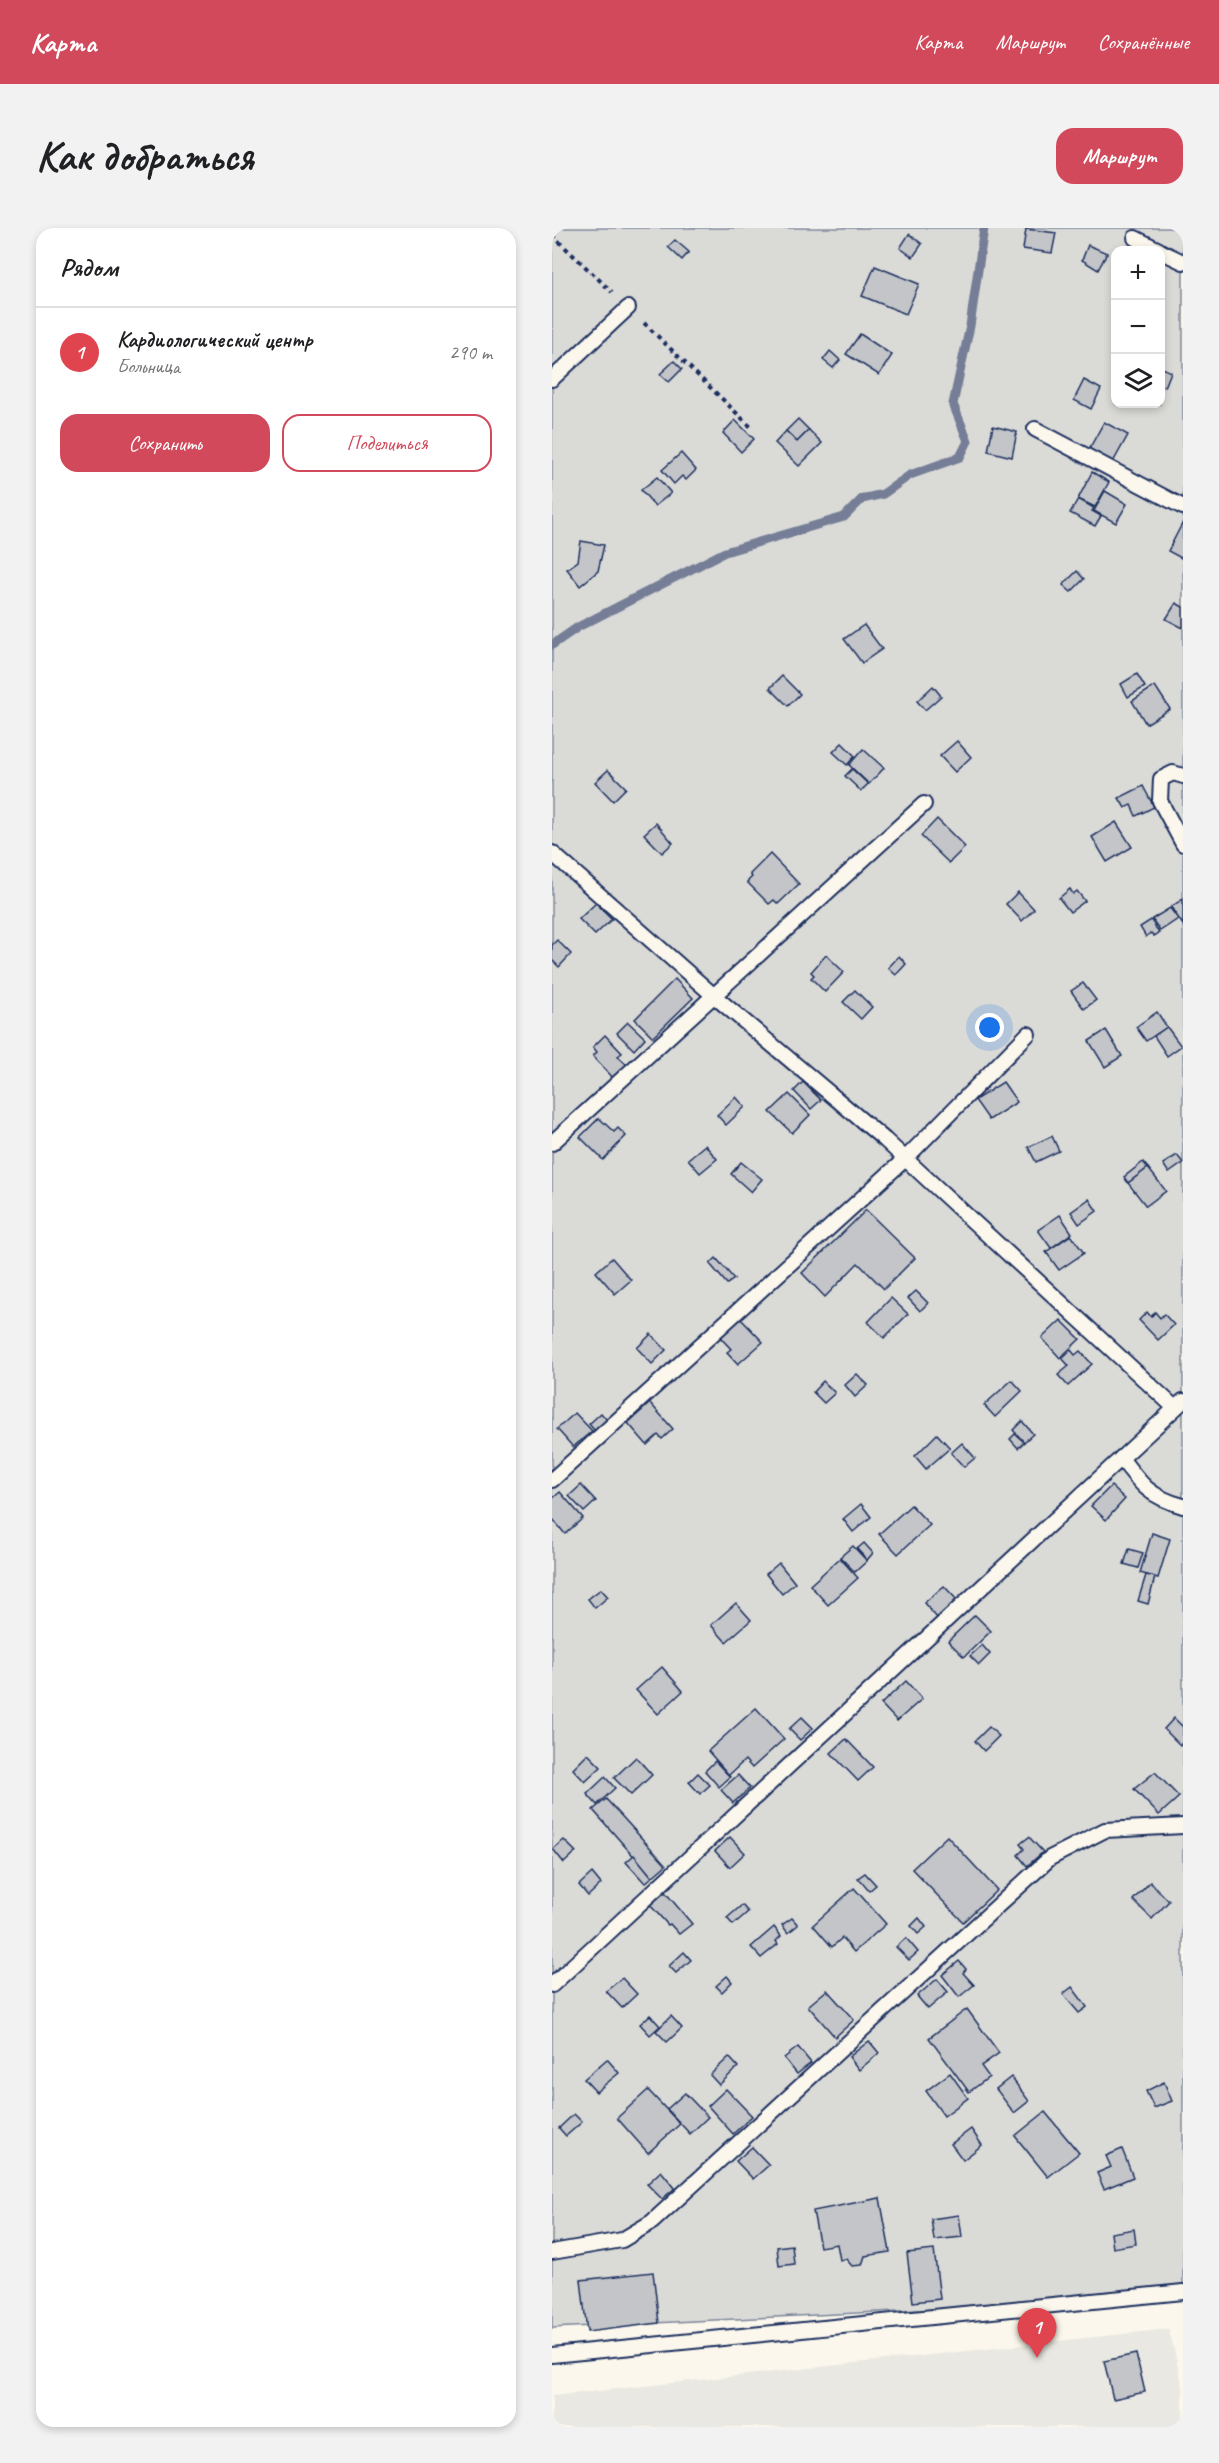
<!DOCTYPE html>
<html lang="ru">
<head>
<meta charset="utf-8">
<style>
	:root { --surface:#fff; --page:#f2f2f2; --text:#202124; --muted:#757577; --line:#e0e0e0; --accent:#d1495b }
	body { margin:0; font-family:Caveat,sans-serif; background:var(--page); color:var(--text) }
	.controls { position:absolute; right:18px; top:18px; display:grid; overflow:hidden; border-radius:12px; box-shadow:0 3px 9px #0003 }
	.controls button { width:54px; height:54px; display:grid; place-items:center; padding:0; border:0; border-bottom:2px solid var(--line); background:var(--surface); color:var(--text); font:30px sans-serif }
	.you { position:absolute; left:438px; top:800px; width:21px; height:21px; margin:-15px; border:4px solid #fff; border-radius:50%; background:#1a73e8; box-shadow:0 0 0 9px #1a73e833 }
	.badge { display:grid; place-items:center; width:39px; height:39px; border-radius:50%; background:var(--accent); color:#fff; font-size:20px; font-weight:700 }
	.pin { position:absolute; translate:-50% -50px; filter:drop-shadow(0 2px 3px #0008) }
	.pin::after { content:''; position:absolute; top:32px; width:21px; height:18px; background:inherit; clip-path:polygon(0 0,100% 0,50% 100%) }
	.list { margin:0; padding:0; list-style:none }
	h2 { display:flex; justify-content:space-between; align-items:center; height:78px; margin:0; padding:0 24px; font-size:26px }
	h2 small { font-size:20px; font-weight:400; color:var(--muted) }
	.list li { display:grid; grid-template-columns:39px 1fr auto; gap:18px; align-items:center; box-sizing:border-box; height:90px; padding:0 24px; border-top:2px solid var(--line) }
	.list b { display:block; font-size:22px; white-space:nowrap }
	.list p { margin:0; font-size:20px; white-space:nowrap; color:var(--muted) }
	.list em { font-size:20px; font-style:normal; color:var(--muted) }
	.actions { display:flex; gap:12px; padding:18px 24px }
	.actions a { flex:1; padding:14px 0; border:2px solid var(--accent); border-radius:18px; text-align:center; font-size:21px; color:var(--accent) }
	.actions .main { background:var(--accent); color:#fff }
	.icon { flex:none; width:33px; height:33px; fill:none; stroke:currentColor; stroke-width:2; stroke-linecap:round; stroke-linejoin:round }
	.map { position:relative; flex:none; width:631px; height:2199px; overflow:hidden; border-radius:18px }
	header { display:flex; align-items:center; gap:36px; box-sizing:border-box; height:84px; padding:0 30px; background:var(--accent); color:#fff }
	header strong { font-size:28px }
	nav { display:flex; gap:33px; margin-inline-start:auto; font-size:21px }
	.intro { display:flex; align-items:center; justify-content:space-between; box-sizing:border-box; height:144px; padding:0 36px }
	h1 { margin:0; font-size:42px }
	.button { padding:15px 27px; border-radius:18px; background:var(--accent); color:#fff; font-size:21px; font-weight:700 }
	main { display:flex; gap:36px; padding:0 36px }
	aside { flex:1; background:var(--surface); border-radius:18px; box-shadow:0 3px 9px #0003 }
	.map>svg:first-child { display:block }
	.built { fill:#eae8e2 }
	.green { fill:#dadad7; stroke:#7a849a; stroke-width:1.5; fill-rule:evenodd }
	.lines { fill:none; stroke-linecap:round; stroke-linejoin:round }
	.stream { stroke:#747e96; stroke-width:9 }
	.building { fill:#c3c5c9; stroke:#1b2f5e; stroke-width:1.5 }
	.service-casing { stroke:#1b2f5e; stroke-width:18 }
	.path { stroke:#1b2f5e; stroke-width:4; stroke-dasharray:4.5 4.5; stroke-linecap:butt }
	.service { stroke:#fbf7ec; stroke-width:14 }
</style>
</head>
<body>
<header>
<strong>Карта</strong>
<nav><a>Карта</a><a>Маршрут</a><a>Сохранённые</a></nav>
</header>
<div class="intro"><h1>Как добраться</h1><a class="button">Маршрут</a></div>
<main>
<aside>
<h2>Рядом<small></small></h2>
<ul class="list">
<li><span class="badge" style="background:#e0444e">1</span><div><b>Кардиологический центр</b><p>Больница</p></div><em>290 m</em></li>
</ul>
<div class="actions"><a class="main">Сохранить</a><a>Поделиться</a></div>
</aside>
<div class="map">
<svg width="631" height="2199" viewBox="0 0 631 2199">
	<rect width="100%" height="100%" fill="#fbf7ec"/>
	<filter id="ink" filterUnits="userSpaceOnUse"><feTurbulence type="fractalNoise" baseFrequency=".0167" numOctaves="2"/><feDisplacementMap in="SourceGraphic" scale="12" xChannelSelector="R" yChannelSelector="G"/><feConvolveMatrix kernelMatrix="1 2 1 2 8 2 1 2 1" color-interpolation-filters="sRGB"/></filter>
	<g filter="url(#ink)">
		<!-- built -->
		<polygon class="built" points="617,2101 631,2159 631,2199 0,2199 0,2168"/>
		<!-- green -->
		<path class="green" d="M 0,0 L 631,0 L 631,2069 L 0,2100 ZM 564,22 L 608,22 L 608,176 L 564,176 Z"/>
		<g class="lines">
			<!-- stream -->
			<polyline class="stream" points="0,417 26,399 173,324 292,289 310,271 331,266 358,247 408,229 416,213 401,176 418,98 432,0"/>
		</g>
		<!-- building -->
		<g class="building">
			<polygon points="474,1 504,5 500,25 471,21"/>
			<polygon points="357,6 370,16 361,29 348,20"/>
			<polygon points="123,12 137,24 130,32 116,19"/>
			<polygon points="536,17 555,25 546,42 530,32"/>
			<polygon points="323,38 367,56 354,86 310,68"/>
			<polygon points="308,106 340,127 327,147 294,126"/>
			<polygon points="278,123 288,132 281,140 271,132"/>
			<polygon points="122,133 130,141 117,154 108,146"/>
			<polygon points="608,139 619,144 613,159 608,157"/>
			<polygon points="532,152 549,161 539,181 522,172"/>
			<polygon points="246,191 257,202 245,214 234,203"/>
			<polygon points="183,192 202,211 189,224 171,205"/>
			<polygon points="552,194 576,207 560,236 536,223"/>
			<polygon points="441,198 465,204 460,229 436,223"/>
			<polygon points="257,202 270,215 247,238 223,215 234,203 245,214"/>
			<polygon points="129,225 144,242 134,252 130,248 122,256 110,242"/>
			<polygon points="540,244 557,254 543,279 526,271"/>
			<polygon points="105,249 119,265 103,278 89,262"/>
			<polygon points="553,263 575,276 564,295 542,283"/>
			<polygon points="526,271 542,280 540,283 549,288 543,298 518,285"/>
			<polygon points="631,294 631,331 616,323"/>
			<polygon points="29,313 52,317 46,343 28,358 15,341 26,333"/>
			<polygon points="525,343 532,351 519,364 511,357"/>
			<polygon points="624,375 631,379 631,400 614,391"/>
			<polygon points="312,397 330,421 310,435 292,411"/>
			<polygon points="585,446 593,459 576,469 569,456"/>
			<polygon points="230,448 248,466 236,478 218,460"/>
			<polygon points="381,458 389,468 373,482 365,473"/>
			<polygon points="603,458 618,481 594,496 580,473"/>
			<polygon points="405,513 419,529 403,544 388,528"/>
			<polygon points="290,515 303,528 295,537 281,524"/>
			<polygon points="311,521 332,540 317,556 297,537"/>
			<polygon points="300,541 316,556 309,563 293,548"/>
			<polygon points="56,542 74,560 61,573 43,554"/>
			<polygon points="591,558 602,579 584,588 579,577 573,580 567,570"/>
			<polygon points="385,591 413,619 397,635 369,608"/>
			<polygon points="564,594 580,619 555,634 540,609"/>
			<polygon points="104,595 121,615 110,625 92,606"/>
			<polygon points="218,626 247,656 226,676 222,672 217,676 195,654 200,649 198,646"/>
			<polygon points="518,661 521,666 525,663 533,673 518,684 507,670"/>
			<polygon points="466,664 482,681 470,693 454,676"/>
			<polygon points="631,671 631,697 619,679"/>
			<polygon points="44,675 60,691 43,707 27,691"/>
			<polygon points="618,680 626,691 608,703 600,691"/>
			<polygon points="599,692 607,705 602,708 599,705 594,709 588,699"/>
			<polygon points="5,712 19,726 7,739 0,732 0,717"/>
			<polygon points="274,727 292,744 273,764 259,750 262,747 259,744"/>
			<polygon points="347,728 354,736 344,747 336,740"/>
			<polygon points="123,751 141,770 101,809 83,791"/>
			<polygon points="531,755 544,772 532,781 519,763"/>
			<polygon points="303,762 320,779 309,791 291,774"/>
			<polygon points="605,784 615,799 594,813 584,799"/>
			<polygon points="76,794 93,810 82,822 65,805"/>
			<polygon points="615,799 629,818 615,828 602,808"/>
			<polygon points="554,802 570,828 553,839 537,813"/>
			<polygon points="53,807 70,825 66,828 77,839 63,852 41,828 45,824 41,819"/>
			<polygon points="251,854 269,872 259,881 242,863"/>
			<polygon points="451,854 465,874 437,892 423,872"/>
			<polygon points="237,866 258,887 240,905 218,884"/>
			<polygon points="184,869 193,879 174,897 165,887"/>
			<polygon points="47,890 62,904 66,900 74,908 51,932 28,909"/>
			<polygon points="500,908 507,923 484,934 476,919"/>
			<polygon points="153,917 165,931 148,945 136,931"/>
			<polygon points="625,927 631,935 617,945 611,936"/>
			<polygon points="189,934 210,951 199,964 179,946"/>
			<polygon points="591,934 596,940 576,955 572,949"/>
			<polygon points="596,940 614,963 594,978 576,955"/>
			<polygon points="537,971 545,983 527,996 519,984"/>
			<polygon points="314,982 363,1030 332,1061 306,1035 273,1069 250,1045"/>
			<polygon points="508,987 520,1005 499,1020 486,1002"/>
			<polygon points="519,1007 532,1025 507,1042 494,1024"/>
			<polygon points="60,1030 79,1052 63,1066 44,1044"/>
			<polygon points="164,1030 182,1051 175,1056 158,1036"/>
			<polygon points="364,1063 376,1075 368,1083 356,1070"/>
			<polygon points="339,1070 356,1086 332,1110 316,1094"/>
			<polygon points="595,1084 599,1089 603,1084 608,1090 612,1086 622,1097 606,1112 587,1092"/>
			<polygon points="188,1090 211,1114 186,1136 175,1124 179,1121 167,1108"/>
			<polygon points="509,1092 528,1111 508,1130 490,1110"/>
			<polygon points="99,1106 114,1122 100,1136 85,1120"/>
			<polygon points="519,1122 523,1127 528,1123 540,1136 516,1158 506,1147 517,1138 510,1130"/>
			<polygon points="305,1146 316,1157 303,1169 293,1157"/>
			<polygon points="460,1152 470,1163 443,1189 432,1177"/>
			<polygon points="271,1153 283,1165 272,1175 261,1164"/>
			<polygon points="98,1175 121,1201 110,1211 106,1207 95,1217 76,1195"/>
			<polygon points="23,1185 40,1203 21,1219 5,1201"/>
			<polygon points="49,1185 55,1192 43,1203 37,1196"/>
			<polygon points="470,1193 481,1206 472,1214 461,1202"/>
			<polygon points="385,1206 398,1220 374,1241 363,1228"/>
			<polygon points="463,1206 472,1214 466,1220 458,1211"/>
			<polygon points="410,1215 423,1230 412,1239 399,1225"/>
			<polygon points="29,1257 44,1273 32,1284 17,1268"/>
			<polygon points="559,1258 573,1271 554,1292 539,1278"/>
			<polygon points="8,1264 31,1290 13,1306 0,1290 0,1271"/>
			<polygon points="309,1276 319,1289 301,1304 291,1291"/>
			<polygon points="359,1277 378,1297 346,1326 327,1306"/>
			<polygon points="600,1305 618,1311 606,1350 588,1345"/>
			<polygon points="312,1315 321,1325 315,1332 305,1321"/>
			<polygon points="301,1318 315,1333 303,1344 288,1329"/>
			<polygon points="577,1321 591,1325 586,1340 572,1336"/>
			<polygon points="288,1330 306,1350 276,1377 258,1357"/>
			<polygon points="227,1335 243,1355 230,1366 214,1346"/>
			<polygon points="594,1347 603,1349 596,1376 586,1373"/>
			<polygon points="392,1358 406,1373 386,1391 372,1375"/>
			<polygon points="49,1361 56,1369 43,1380 36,1371"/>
			<polygon points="184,1375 199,1392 174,1414 159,1397"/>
			<polygon points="423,1387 439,1403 412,1429 396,1413"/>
			<polygon points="430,1417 438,1426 427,1437 418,1428"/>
			<polygon points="110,1439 131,1463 106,1486 84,1462"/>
			<polygon points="354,1453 370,1471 345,1493 329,1476"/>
			<polygon points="204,1480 232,1511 200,1540 193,1532 177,1547 156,1523"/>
			<polygon points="250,1489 261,1500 248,1512 237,1501"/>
			<polygon points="622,1490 631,1499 631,1514 628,1517 612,1501"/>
			<polygon points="437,1499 447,1508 432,1523 423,1513"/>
			<polygon points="294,1511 321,1539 306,1553 279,1525"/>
			<polygon points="36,1526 49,1539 33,1554 21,1541"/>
			<polygon points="84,1529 100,1547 79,1567 62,1550"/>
			<polygon points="163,1533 178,1549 167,1559 153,1543"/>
			<polygon points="603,1544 627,1569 607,1587 582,1561"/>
			<polygon points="146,1545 158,1557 148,1566 137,1554"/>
			<polygon points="186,1547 198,1560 181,1575 169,1562"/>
			<polygon points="53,1549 63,1560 45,1577 35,1566"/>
			<polygon points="54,1571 114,1637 100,1649 41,1582"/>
			<polygon points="395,1608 445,1662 411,1694 360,1641"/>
			<polygon points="178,1609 193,1625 178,1639 163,1623"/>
			<polygon points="477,1609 491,1624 475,1638 466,1627 472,1621 468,1616"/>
			<polygon points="12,1612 24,1624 12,1635 1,1621"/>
			<polygon points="82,1627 100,1649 93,1655 74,1634"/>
			<polygon points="40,1645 49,1656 36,1668 27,1657"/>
			<polygon points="313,1645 324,1657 317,1663 306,1650"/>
			<polygon points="598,1654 617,1673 600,1691 581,1672"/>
			<polygon points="302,1660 334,1696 302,1724 290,1710 280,1719 261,1697"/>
			<polygon points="113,1664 140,1696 127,1706 118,1696 116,1697 98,1677"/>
			<polygon points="190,1677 196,1684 181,1697 175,1690"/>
			<polygon points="240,1690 246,1697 236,1705 230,1697"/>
			<polygon points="367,1690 374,1699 366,1706 359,1698"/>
			<polygon points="222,1699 229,1708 224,1713 226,1716 209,1730 199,1719"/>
			<polygon points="354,1710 366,1724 357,1732 344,1719"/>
			<polygon points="132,1724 139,1732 124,1745 117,1738"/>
			<polygon points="407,1733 414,1741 411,1745 422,1757 407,1769 390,1747"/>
			<polygon points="175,1748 180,1754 170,1764 164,1758"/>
			<polygon points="70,1750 85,1766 70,1780 54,1763"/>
			<polygon points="385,1751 396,1764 376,1781 365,1768"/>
			<polygon points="520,1759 535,1779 527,1785 511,1766"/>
			<polygon points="275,1762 302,1792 283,1809 256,1778"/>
			<polygon points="415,1781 447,1825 429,1838 437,1849 417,1864 377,1810"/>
			<polygon points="98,1787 108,1798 98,1807 88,1796"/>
			<polygon points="119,1788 130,1800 115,1814 104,1803"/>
			<polygon points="317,1813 327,1825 307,1842 297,1829"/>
			<polygon points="246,1819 259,1835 245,1846 232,1830"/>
			<polygon points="177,1829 186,1839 167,1857 158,1847"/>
			<polygon points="55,1831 67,1845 44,1864 32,1851"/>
			<polygon points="398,1845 416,1870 392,1888 374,1863"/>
			<polygon points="459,1849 477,1873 462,1885 444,1861"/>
			<polygon points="612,1854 620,1873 602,1880 594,1863"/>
			<polygon points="174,1861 200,1888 181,1906 156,1878"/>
			<polygon points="96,1862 128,1896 96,1925 65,1890"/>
			<polygon points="133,1865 156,1889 138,1906 115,1881"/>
			<polygon points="493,1884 527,1925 496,1949 463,1908"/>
			<polygon points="22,1886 30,1894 14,1908 7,1900"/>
			<polygon points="419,1901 430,1917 411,1932 399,1916"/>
			<polygon points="200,1919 217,1937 201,1951 184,1933"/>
			<polygon points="570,1921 581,1949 552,1961 545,1945 559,1939 554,1928"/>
			<polygon points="109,1943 123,1960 110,1971 95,1956"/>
			<polygon points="328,1970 338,2024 313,2028 310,2037 300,2038 294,2031 288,2032 285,2016 268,2019 261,1983"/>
			<polygon points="407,1987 410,2009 382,2012 379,1991"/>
			<polygon points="582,2001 584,2016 561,2020 559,2005"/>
			<polygon points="240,2017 242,2036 227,2038 225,2019"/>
			<polygon points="382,2022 388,2071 361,2074 355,2025"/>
			<polygon points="101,2044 107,2095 35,2104 29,2052"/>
			<polygon points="584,2126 593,2164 561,2171 552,2133"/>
		</g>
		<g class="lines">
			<defs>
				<g id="service">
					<polyline points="583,10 607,22"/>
					<polyline points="608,23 631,34"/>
					<polyline points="0,151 76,80"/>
					<polyline points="483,201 631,279"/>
					<polyline points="631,548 621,545 609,551 608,573 631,616"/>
					<polyline points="0,625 161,767 333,912 623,1180"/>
					<polyline points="0,915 372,576"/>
					<path d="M 569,1230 C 589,1257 598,1269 631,1278"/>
					<polyline points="0,1252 353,931 476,806"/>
					<polyline points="0,1757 631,1173"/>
					<polyline points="0,2024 70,2012 100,1994 498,1630 553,1602 631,1598"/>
					<polyline points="0,2127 631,2064"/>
				</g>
			</defs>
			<!-- service casing -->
			<use href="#service" class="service-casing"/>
			<!-- path -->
			<g class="path">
				<polyline points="0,7 60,64"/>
				<polyline points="92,95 200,200"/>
			</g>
			<!-- service -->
			<use href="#service" class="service"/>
		</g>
	</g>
</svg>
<div class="controls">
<button>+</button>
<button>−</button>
<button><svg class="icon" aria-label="layers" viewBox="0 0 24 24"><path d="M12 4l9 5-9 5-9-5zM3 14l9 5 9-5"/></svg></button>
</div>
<div class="you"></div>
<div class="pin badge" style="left:485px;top:2130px;background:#e0444e">1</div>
</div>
</main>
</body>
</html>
